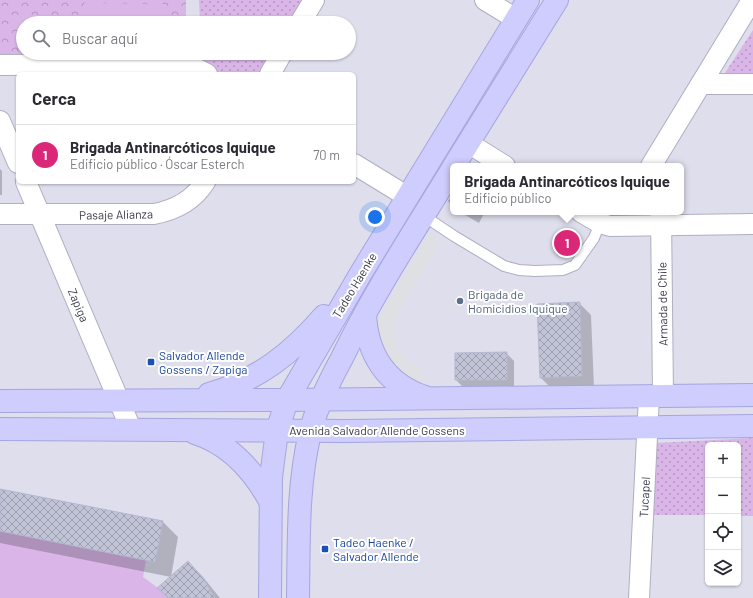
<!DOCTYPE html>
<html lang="es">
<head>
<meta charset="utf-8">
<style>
	:root { --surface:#fff; --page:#f2f2f3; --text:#2b2b33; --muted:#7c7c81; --line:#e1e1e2; --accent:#db2777 }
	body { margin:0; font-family:Barlow,sans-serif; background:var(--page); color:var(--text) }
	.controls { position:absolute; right:12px; bottom:12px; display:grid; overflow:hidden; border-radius:6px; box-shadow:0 1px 3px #0004 }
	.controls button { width:36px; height:36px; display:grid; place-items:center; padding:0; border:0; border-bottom:1px solid var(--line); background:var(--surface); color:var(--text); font:20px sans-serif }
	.you { position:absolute; left:375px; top:217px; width:14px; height:14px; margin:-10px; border:3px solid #fff; border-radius:50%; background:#1a73e8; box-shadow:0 0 0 6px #1a73e833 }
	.badge { display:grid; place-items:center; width:26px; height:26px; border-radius:50%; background:var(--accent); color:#fff; font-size:13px; font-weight:700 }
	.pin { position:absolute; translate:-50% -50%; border:2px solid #fff; box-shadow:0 1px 4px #0006 }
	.popup { position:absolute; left:450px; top:163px; width:234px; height:52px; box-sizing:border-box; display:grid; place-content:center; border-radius:6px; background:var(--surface); filter:drop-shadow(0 1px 3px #0005); font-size:13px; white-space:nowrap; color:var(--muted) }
	.popup b { font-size:15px; color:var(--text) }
	.popup::after { content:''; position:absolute; left:50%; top:100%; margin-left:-8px; border:8px solid transparent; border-top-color:var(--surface) }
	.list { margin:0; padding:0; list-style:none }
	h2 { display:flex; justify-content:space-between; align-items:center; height:52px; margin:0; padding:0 16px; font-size:17px }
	h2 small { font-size:13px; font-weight:400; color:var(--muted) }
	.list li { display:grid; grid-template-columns:26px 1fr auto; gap:12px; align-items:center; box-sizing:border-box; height:60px; padding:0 16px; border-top:1px solid var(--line) }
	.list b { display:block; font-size:15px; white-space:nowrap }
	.list p { margin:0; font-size:13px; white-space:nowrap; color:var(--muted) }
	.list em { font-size:13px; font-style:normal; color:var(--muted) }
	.icon { flex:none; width:22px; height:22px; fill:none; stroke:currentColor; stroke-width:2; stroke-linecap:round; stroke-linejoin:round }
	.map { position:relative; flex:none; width:753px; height:598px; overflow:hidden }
	.search { position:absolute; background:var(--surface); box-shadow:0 1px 3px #0004; left:16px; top:16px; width:340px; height:44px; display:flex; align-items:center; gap:10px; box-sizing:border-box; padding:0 14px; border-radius:22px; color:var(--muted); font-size:15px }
	.panel { position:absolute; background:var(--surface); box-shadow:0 1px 3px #0004; left:16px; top:72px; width:340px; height:112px; border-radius:6px }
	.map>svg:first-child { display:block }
	.residential { fill:#dedeed; fill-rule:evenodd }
	.grass { fill:url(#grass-dots) }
	.forest { fill:url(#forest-crowns) }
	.pitch { fill:#dab6e8 }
	.parking { fill:#dfe0e4 }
	.shadow { fill:#0003 }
	.building { fill:url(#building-cross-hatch); stroke:#b4b8d2 }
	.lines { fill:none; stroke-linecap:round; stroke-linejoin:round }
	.service-casing { stroke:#aeafc1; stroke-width:12 }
	.minor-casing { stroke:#aeafc1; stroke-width:22 }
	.secondary-casing { stroke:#a5a5e0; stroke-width:24 }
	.service { stroke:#fff; stroke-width:10 }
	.minor { stroke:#fff; stroke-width:20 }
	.secondary { stroke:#cfcdfd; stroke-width:22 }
	.service-dot { fill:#5c6f8a; stroke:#fff; stroke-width:1.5 }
	.transit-dot { fill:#1a4fb4; stroke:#fff; stroke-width:1.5 }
	.labels { text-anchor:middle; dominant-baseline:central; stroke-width:4; stroke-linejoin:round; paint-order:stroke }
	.street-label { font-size:12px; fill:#393b4a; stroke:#fff }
	.service-label { font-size:12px; fill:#4e5e75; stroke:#fff; text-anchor:start }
	.transit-label { font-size:12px; fill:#164399; stroke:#fff; text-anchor:start }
</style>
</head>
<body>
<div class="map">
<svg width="753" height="598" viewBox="0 0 753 598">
	<defs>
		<pattern id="grass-dots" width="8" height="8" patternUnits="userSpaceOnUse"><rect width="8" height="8" fill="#dab6e8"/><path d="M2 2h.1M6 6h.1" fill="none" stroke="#b295be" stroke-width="1.8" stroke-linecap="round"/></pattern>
		<pattern id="forest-crowns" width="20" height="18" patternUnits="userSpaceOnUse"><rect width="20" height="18" fill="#dab6e8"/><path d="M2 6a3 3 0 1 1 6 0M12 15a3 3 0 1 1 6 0" fill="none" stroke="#b295be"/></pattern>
		<pattern id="building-cross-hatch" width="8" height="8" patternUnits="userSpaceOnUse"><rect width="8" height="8" fill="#c1c4d7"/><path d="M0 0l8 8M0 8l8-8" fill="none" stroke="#9ea0b0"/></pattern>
	</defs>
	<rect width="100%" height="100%" fill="#ebecf5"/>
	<!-- residential -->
	<path class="residential" d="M 0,0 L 753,0 L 753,598 L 0,598 ZM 23,23 L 349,23 L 349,53 L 23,53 ZM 18,74 L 354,74 L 354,182 L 18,182 ZM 453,166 L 681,166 L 681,212 L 453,212 ZM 708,445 L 738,445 L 738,583 L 708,583 Z"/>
	<!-- grass -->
	<g class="grass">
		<polygon points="199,0 311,0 297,23 200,23"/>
		<polygon points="753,30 753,76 723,76"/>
		<polygon points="200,53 279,53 266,74 219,74 200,63"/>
		<polygon points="753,438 753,516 738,516 738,445 708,445 708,515 654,515 655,443"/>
	</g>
	<!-- forest -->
	<polygon class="forest" points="0,0 186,0 186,23 23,23 23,53 187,53 187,59 0,59"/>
	<!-- pitch -->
	<g class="pitch">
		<polygon points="84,3 166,4 166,23 84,23"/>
		<polygon points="0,489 163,521 155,562 146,560 143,577 158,588 188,561 203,578 215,598 0,598"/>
	</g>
	<!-- parking -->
	<polygon class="parking" points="429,233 441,242 402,306 394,326 397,345 406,359 424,368 421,385 388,364 378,338 378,319"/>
	<!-- shadow -->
	<g class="shadow">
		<polygon points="472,163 477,166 470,166"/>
		<polygon points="0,169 2,171 2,195 0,195"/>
		<polygon points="453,194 453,206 448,201"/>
		<polygon points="460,212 485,212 479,223"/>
		<polygon points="579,303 591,315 594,388 553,390 541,378"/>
		<polygon points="506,353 514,361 514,388 464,388 456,380"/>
		<polygon points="0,490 163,522 178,537 171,577 0,543"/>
		<polygon points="187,562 203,577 220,598 168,598 159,589"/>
	</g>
	<!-- building -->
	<g class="building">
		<polygon points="580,302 582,376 540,378 537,304"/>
		<polygon points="507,352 507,380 455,380 455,353"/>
		<polygon points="0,489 163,521 155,562 0,531"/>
		<polygon points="188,561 203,578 215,598 169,598 157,588"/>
	</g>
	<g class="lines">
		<defs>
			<polyline id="service" points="424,216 454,236 504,266 519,270 535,271 563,270 575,265 594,238 600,223"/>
			<g id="minor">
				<polyline points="485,0 516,19"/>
				<polyline points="300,23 314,0"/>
				<polyline points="0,65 179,64 197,69 207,74"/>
				<polyline points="270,74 282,53"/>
				<polyline points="701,84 753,84"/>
				<polyline points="0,121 18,163"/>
				<polyline points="468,143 505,166"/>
				<polyline points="354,164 408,197"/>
				<polyline points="651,166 752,0"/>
				<polyline points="26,182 131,429"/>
				<polyline points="581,212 600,223 610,226 753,224"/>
				<polyline points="661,212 663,396"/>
				<path d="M 0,214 L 154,214 C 175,210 193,201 205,182"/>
				<polyline points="639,598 649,396"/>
			</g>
			<g id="secondary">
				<polyline points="454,166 557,0"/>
				<path d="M 365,314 C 367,354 386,384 425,397"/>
				<path d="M 209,394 C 258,380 291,354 324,316"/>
				<polyline points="0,401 287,400 753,395"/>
				<polyline points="0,429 347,431 753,426"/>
				<path d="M 195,433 C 230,444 253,470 270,501"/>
				<polyline points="270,598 271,477 277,431 287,400 361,273 528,0"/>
				<path d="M 298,598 C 299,543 297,487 310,433 C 316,408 330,380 342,358 C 374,292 415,230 453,168"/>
			</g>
		</defs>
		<!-- service casing -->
		<use href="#service" class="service-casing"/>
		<!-- minor casing -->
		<use href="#minor" class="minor-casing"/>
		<!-- secondary casing -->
		<use href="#secondary" class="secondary-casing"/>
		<!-- service -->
		<use href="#service" class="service"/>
		<!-- minor -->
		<use href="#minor" class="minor"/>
		<!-- secondary -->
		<use href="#secondary" class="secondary"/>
	</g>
	<!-- markers -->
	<circle class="service-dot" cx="460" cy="301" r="4"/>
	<g class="transit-dot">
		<rect x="147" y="358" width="8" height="8" rx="2"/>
		<rect x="321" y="545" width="8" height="8" rx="2"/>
	</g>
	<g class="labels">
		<!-- street labels -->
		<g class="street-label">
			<text transform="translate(116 214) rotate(-1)">Pasaje Alianza</text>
			<text transform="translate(354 285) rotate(-59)">Tadeo Haenke</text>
			<text transform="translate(662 304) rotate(-91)">Armada de Chile</text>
			<text transform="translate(79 305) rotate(67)">Zapiga</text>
			<text x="377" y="430">Avenida Salvador Allende Gossens</text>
			<text transform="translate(644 497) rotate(-87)">Tucapel</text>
		</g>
		<!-- service labels -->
		<g class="service-label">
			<text x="468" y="294">Brigada de<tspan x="468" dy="14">Homicidios Iquique</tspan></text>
		</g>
		<!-- transit labels -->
		<g class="transit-label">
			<text x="159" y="355">Salvador Allende<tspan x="159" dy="14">Gossens / Zapiga</tspan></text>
			<text x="333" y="542">Tadeo Haenke /<tspan x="333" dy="14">Salvador Allende</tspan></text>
		</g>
	</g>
</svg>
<div class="controls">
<button>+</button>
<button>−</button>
<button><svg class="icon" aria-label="locate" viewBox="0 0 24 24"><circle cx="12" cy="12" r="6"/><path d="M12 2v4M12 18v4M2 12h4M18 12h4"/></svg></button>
<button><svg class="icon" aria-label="layers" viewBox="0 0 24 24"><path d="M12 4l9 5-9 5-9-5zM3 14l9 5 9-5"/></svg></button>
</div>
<div class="you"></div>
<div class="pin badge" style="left:567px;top:243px">1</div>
<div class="popup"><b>Brigada Antinarcóticos Iquique</b>Edificio público</div>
<div class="search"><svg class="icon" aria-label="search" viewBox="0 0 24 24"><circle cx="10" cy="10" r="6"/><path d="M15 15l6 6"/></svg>Buscar aquí</div>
<section class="panel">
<h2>Cerca<small></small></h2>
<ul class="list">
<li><span class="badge">1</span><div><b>Brigada Antinarcóticos Iquique</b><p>Edificio público · Óscar Esterch</p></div><em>70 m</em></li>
</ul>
</section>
</div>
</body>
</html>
